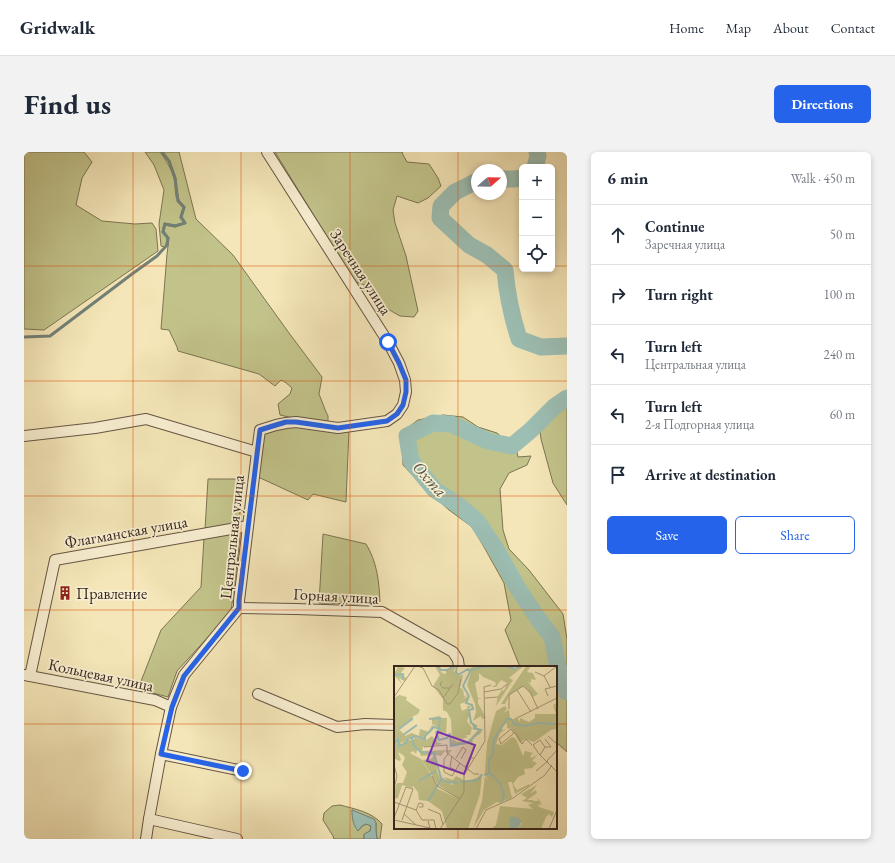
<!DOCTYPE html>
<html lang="en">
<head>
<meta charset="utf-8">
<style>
	:root { --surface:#fff; --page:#f2f2f3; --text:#1f2937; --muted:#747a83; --line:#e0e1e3; --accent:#2563eb }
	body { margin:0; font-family:"EB Garamond",serif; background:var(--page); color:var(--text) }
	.controls { position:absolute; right:12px; top:12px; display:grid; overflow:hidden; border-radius:6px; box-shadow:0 2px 6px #0003 }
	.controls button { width:36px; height:36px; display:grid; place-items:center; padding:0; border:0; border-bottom:1px solid var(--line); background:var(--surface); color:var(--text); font:20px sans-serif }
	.compass { position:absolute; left:447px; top:12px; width:36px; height:36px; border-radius:50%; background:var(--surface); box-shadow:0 2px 6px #0003; rotate:70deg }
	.stop { position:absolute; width:12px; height:12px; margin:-9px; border:3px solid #2563eb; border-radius:50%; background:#fff }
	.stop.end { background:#2563eb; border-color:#fff; box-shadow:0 1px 4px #0008 }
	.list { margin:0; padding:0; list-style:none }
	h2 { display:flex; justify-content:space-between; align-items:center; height:52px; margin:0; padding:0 16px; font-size:17px }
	h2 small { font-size:13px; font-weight:400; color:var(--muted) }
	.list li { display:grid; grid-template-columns:26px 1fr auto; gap:12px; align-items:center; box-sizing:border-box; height:60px; padding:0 16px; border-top:1px solid var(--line) }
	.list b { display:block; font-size:15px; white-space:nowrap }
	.list p { margin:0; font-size:13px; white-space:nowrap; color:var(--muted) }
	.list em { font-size:13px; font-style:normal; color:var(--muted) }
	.actions { display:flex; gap:8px; padding:12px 16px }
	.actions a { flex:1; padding:9px 0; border:1px solid var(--accent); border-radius:6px; text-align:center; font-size:14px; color:var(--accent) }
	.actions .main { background:var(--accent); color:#fff }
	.icon { flex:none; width:22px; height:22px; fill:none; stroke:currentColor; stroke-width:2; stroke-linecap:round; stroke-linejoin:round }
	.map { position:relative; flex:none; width:543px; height:687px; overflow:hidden; border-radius:6px }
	header { display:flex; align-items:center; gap:24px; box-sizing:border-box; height:56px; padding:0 20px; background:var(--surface); border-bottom:1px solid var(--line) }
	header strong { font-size:19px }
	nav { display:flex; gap:22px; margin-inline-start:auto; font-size:14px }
	.intro { display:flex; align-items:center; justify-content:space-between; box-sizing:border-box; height:96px; padding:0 24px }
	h1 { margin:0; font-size:28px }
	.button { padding:10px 18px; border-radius:6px; background:var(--accent); color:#fff; font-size:14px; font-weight:700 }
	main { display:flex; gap:24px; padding:0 24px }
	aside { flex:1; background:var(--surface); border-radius:6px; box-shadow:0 2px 6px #0003 }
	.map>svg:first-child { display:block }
	.green { fill:#c2c38a; stroke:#7c7454 }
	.water { fill:#9cbeb3; stroke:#738177 }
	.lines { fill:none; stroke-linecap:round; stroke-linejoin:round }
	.stream { stroke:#738177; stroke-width:3 }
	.river { stroke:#9cbeb3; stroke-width:17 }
	.minor-casing { stroke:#654; stroke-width:12 }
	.minor { stroke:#f8efd1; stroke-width:10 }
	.route { stroke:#2563eb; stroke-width:5 }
	.grid { fill:none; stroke:#df560d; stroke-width:1; stroke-opacity:0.55 }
	.labels { text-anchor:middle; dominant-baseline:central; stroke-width:3.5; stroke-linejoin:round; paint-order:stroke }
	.street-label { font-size:16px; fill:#36251e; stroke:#f8efd1 }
	.poi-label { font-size:16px; fill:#36251e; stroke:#f8efd1; text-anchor:start }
	.water-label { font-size:17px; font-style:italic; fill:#55534b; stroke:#f8efd1 }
	.inset-river { fill:none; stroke:#9cbeb3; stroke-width:2 }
	.inset-road { fill:none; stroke:#a8997a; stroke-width:1 }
	.view { fill:#7b2cbf; fill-opacity:0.15; stroke:#7b2cbf; stroke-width:2 }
	.inset-edge { fill:none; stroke:#36251e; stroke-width:2 }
</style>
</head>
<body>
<header>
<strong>Gridwalk</strong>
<nav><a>Home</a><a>Map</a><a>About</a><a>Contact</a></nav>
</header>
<div class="intro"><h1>Find us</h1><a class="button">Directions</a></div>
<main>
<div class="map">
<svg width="543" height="687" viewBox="0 0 543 687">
	<rect width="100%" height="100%" fill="#f4e6b8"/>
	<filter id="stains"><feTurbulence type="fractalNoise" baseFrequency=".005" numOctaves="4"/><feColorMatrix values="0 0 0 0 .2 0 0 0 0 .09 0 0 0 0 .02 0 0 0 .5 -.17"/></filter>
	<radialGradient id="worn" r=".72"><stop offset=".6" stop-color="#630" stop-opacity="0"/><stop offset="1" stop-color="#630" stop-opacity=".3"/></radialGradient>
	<!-- green -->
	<g class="green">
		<polygon points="0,0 60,0 68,10 58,26 52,53 78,69 111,72 128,71 132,77 134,99 20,178 0,177"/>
		<path d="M 121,0 L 136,0 C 142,8 147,16 150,26 C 153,39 148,44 159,56 L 156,66 L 160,71 L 151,73 L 140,71 L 138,80 L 143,86 L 142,93 L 140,95 L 137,94 L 135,72 L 140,38 L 130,13 Z"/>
		<polygon points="138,0 155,0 172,67 209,103 265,181 298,225 295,242 302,260 304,264 304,271 300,273 256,263 254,252 266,242 268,236 261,230 257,228 251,234 235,222 154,199 153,195 145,178 137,177 143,102 145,86 140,79 141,73 151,75 162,71 158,65 161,55 155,48 152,34 152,26 145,8"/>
		<polygon points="251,0 379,0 378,1 383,10 405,12 414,26 417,34 404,46 394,51 373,44 369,58 371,71 382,104 394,159 390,165 376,164 362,156 348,136 330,129"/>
		<polygon points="543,254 543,353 529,331 517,287 516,279 525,263"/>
		<polygon points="419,263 439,265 454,275 473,281 488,294 492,296 494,305 507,304 503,313 485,321 476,337 479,378 485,397 505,418 539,462 543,487 543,600 532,590 532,515 496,515 481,478 487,468 480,431 460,395 448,375 425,358 407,342 394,329 379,313 378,293 382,277 394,268"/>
		<polygon points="273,272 325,277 322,350 289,342 284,348 232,324 238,282"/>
		<polygon points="184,327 219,327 215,371 181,378"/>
		<polygon points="213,380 216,382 216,386 207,460 153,519 144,545 114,537 137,478 177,435 180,386"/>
		<path d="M 299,382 L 342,392 C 353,410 355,429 356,450 L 335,452 L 295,451 Z"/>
		<path d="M 316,653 C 331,657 348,660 358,672 L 356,687 L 353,687 L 352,679 L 352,671 L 328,658 L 334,679 L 338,674 L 343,672 L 347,674 L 346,679 L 340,683 L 340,687 L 310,687 L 309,684 L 299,668 L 300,661 L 308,654 Z"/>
	</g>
	<!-- water -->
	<path class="water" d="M 328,658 L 350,667 L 352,671 L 352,679 L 353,687 L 340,687 L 340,682 L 346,679 L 347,674 L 342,672 L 338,674 L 334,679 C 329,672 328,667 328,658 Z"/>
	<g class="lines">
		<!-- stream -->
		<polyline class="stream" points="0,185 26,184 108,122 133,104 143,93 144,86 139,80 141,72 151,74 161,71 157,65 160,55 154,49 151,26 145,9 138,0"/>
		<!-- river -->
		<g class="river">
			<polyline points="511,15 514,4 513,0"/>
			<polyline points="477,27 490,27 498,26"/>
			<path d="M 453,29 L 431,40 L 417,54 L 416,66 L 445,93 L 463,103 L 481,118 C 483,142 488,165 495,187 L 517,195 L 543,194"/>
			<polyline points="543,246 530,255 507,278 488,294 464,289 427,272 409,271 383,284 387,309 411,338 434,353 453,369 473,399 493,435 515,468 528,485 534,515 543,540"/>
		</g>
		<defs>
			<g id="minor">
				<polyline points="0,284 71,276 122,267 233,300"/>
				<polyline points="215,456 272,457 358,460 429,500 434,508 435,515"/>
				<polyline points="0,523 131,548 147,555"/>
				<polyline points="6,524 31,408 224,374"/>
				<polyline points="234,542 313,575 341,572 371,573"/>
				<polyline points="137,602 219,619"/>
				<polyline points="125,667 213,687"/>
				<polyline points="122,687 125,667 137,602 147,555 160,523 215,456 215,449 233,300 236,278 252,273 262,271 272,270 314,276 363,269 373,262 379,253 382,240 381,228 375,211 364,190 243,0"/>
			</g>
		</defs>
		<!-- minor casing -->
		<use href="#minor" class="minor-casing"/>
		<!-- minor -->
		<use href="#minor" class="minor"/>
	</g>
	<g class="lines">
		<!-- route -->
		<polyline class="route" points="219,619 137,602 148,555 160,524 215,456 215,449 236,278 252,273 262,270 272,270 314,276 363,269 373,262 379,253 382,240 382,228 375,211 364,190"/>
	</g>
	<!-- grid -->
	<path class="grid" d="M 109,0 L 109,687M 217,0 L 217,687M 326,0 L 326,687M 434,0 L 434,515M 0,114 L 498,114M 528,114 L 543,114M 0,229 L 543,229M 0,344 L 543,344M 0,458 L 543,458M 0,572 L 371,572M 532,572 L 543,572M 434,676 L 434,687"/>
	<!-- icons -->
	<defs>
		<symbol id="building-bare" viewBox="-9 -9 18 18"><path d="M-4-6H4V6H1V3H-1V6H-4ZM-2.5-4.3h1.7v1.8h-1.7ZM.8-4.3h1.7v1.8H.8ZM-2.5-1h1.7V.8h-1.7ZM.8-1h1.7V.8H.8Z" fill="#8f2418" stroke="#f8efd1" stroke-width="2.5" paint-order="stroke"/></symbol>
	</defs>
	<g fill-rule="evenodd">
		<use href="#building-bare" x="31" y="431" width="20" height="20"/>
	</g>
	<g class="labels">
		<!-- street labels -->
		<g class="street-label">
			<text transform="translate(337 120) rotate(57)">Заречная улица</text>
			<text transform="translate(102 380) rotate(-10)">Флагманская улица</text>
			<text transform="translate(208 385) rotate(-84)">Центральная улица</text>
			<text transform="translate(312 444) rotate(3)">Горная улица</text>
			<text transform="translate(77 523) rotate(12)">Кольцевая улица</text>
		</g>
		<!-- poi labels -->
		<g class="poi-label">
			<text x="52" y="441">Правление</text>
		</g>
		<!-- water labels -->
		<g class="water-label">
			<text transform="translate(406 327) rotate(48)">Охта</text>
		</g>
	</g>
	<!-- overview -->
	<g transform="translate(370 514)">
		<rect width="163" height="163" fill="#f4e6b8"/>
		<path d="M 4,0 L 11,2 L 7,7 L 13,13 L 10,15 L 5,12 L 8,18 L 0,9 ZM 41,0 L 43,0 L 48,7 L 52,8 L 52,4 L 62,0 L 59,6 L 61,5 L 63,10 L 69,9 L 66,22 L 69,23 L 70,30 L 73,29 L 68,34 L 74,30 L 72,36 L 66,38 L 68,45 L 74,42 L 73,40 L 77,40 L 74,44 L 78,56 L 83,60 L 82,63 L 88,64 L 86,68 L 77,72 L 79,76 L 75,78 L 55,80 L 59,73 L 63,76 L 74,75 L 84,64 L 80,64 L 75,50 L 73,55 L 78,62 L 76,69 L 72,69 L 73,71 L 69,73 L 58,72 L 57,54 L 53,46 L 49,44 L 49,33 L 39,20 L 46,9 ZM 80,0 L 113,0 L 122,4 L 125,2 L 121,0 L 130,0 L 115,12 L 119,14 L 102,40 L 104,30 L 108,24 L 110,25 L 113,17 L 107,14 L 102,21 L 97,21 L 102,19 L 101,16 L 89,11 L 85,7 L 85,14 L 81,17 L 84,32 L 88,33 L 84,33 L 84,37 L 92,52 L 88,53 L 87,50 L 79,55 L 82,46 L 81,38 L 73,19 L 77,6 L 75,3 ZM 132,0 L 137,0 L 133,6 L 139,7 L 142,14 L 137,13 L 137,17 L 134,16 L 144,28 L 139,31 L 130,20 L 116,28 L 111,38 L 107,38 ZM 5,29 L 13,31 L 12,34 L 26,44 L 24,48 L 18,51 L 19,54 L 5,63 L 11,70 L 18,67 L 25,70 L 26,63 L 35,66 L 38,59 L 40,61 L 36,67 L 30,69 L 31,74 L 20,70 L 12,72 L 11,77 L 8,76 L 5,79 L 4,73 L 3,72 L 1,75 L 2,76 L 3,74 L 4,80 L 12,77 L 13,73 L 19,75 L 21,71 L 31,75 L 38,70 L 41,74 L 43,73 L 43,76 L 49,78 L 29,81 L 28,85 L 58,84 L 55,88 L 51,85 L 47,90 L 41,89 L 43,105 L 46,112 L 59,119 L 60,117 L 53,115 L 50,111 L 59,114 L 62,110 L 74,116 L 88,109 L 86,128 L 74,163 L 53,163 L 48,145 L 34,135 L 25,134 L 24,126 L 19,120 L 18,122 L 8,119 L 4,132 L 0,133 L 0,125 L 3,117 L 9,117 L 13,106 L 8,99 L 11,92 L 9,89 L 4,86 L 7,94 L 5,95 L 0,92 L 0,32 ZM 24,82 L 27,90 L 40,89 L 37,93 L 28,94 L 44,119 L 65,133 L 42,122 L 42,117 L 27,93 L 16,87 L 19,85 L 22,88 ZM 163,37 L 161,41 L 163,42 L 163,63 L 157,64 L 140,76 L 131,73 L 126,77 L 117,62 L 120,58 L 116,63 L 113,62 L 113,57 L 108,60 L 108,64 L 112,63 L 106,67 L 102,78 L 108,79 L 118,71 L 122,73 L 129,90 L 131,85 L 139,87 L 136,90 L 138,92 L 144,88 L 138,95 L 143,97 L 138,102 L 130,103 L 131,108 L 124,111 L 119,118 L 123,124 L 135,118 L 135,120 L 121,128 L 118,116 L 114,116 L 118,132 L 109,135 L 109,129 L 107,137 L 103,136 L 90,144 L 79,163 L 88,135 L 91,110 L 94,115 L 91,107 L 93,77 L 102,45 L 111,40 L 113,43 L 109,47 L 115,44 L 116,53 L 124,53 L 126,56 L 126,52 L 135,56 L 141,52 L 141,48 L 162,48 L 159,39 ZM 45,50 L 48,52 L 53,52 L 52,67 L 42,65 L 47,63 L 38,58 L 38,52 ZM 143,119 L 136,128 L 142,124 L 143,127 L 133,134 L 139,134 L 142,138 L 140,135 L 144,135 L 144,132 L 148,139 L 144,138 L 145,141 L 160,146 L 158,151 L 155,148 L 152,151 L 147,163 L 123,163 L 128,157 L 121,151 L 117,151 L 115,161 L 117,163 L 97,163 L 102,159 L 106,140 L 139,143 L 134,139 L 139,137 L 128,135 L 133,132 L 127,128 Z" fill="#c2c38a" fill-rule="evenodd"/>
		<path d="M 116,151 L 123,151 L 128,155 L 124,162 L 115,163 Z" fill="#9cbeb3"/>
		<path class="inset-river" d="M 44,0 L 47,4 L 53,4 L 60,0M 112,0 L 121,3 L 127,0M 75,5 L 87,1 L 109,0M 0,9 L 9,8 L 9,14M 35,53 L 46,52 L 45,62M 5,63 L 19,52M 56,67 L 57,80 L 75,76 L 87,64 L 80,62 L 82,60 L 77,57 L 75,44 L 79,43 L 78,39 L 72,37 L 75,30 L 69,20 L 76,6 L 74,3 L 64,9 L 62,6 L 63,0M 9,69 L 23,59M 18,72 L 20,80 L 27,86 L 40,87 L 47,112 L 53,116 L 63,117M 0,77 L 4,73 L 5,80 L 12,77 L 13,73 L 22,70 L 31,74 L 31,70 L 40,61 L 46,63 L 42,66 L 45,74 L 53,72 L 56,67M 95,107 L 95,94 L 99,88 L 100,73 L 113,53 L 117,53 L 120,58 L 132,60 L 143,57 L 163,58M 90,109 L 96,107 L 106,117 L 110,128 L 108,136M 25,115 L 42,105M 66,116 L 84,114 L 88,108M 34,135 L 48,112"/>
		<path class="inset-road" d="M 23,0 L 29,2 L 38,20 L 45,24 L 53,38 L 56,38 L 64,27 L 67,13M 141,6 L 150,10 L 156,21M 150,10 L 163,0M 48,15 L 46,19 L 49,22 L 56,22M 123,24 L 137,46M 90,26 L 107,23 L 113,18M 154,30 L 151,23 L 163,20M 0,31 L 21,0M 49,32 L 59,18M 91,32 L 104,31M 115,43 L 115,29 L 129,20 L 136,26 L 144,43M 121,53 L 163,32M 117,63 L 120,67 L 107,78 L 105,73 ZM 121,66 L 128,78 L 132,73 L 138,79M 154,70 L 163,78M 151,73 L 157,81 L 151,81M 30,81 L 53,79 L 53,87 L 80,108 L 85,108M 54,88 L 50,93 L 50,106 L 58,110 L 66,97M 146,89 L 151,81 L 146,74 L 139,79 L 145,88 L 163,106M 58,90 L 56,101 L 61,104M 62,92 L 69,81 L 72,84 L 67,93M 153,95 L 163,84M 0,99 L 3,110 L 0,123M 71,101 L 77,92 L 80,92M 142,105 L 154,95M 38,110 L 43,120 L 66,133M 0,136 L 22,144 L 25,137 L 29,138 L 29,141 L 25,141M 34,143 L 46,148 L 49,159M 22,144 L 28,154 L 40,154 L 42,163M 10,148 L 21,158M 0,152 L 12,121 L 19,123 L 8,154M 0,154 L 36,162 L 34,155M 46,163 L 70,126 L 70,109 L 91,75 L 90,21 L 97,19M 82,163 L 92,144 L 119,132 L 151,109 L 158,99M 155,163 L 163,144"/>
		<path class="view" d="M 44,66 L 81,79 L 70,108 L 33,95 Z"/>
		<rect width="163" height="163" class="inset-edge"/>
	</g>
	<rect width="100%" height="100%" filter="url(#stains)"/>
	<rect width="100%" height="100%" fill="url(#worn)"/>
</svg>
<div class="controls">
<button>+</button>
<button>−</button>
<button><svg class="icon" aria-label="locate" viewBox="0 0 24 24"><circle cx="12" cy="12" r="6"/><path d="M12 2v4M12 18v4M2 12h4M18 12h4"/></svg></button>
</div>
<svg class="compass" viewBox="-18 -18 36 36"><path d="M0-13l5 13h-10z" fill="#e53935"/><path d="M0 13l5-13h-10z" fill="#747a83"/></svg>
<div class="stop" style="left:364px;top:190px"></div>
<div class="stop end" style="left:219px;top:619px"></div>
</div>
<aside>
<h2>6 min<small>Walk · 450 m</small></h2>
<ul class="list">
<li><svg class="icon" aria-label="ahead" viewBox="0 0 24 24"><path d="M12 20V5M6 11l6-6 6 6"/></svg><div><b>Continue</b><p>Заречная улица</p></div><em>50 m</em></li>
<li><svg class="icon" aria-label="right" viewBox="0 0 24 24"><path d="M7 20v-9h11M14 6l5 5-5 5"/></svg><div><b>Turn right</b></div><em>100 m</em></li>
<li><svg class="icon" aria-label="left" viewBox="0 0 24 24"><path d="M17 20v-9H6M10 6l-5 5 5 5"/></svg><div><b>Turn left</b><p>Центральная улица</p></div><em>240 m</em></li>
<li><svg class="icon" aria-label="left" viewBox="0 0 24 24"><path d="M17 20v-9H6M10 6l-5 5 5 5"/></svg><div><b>Turn left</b><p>2-я Подгорная улица</p></div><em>60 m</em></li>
<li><svg class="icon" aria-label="arrive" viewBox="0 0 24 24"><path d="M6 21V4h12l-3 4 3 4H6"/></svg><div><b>Arrive at destination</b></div></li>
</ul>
<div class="actions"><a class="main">Save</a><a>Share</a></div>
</aside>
</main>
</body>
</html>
